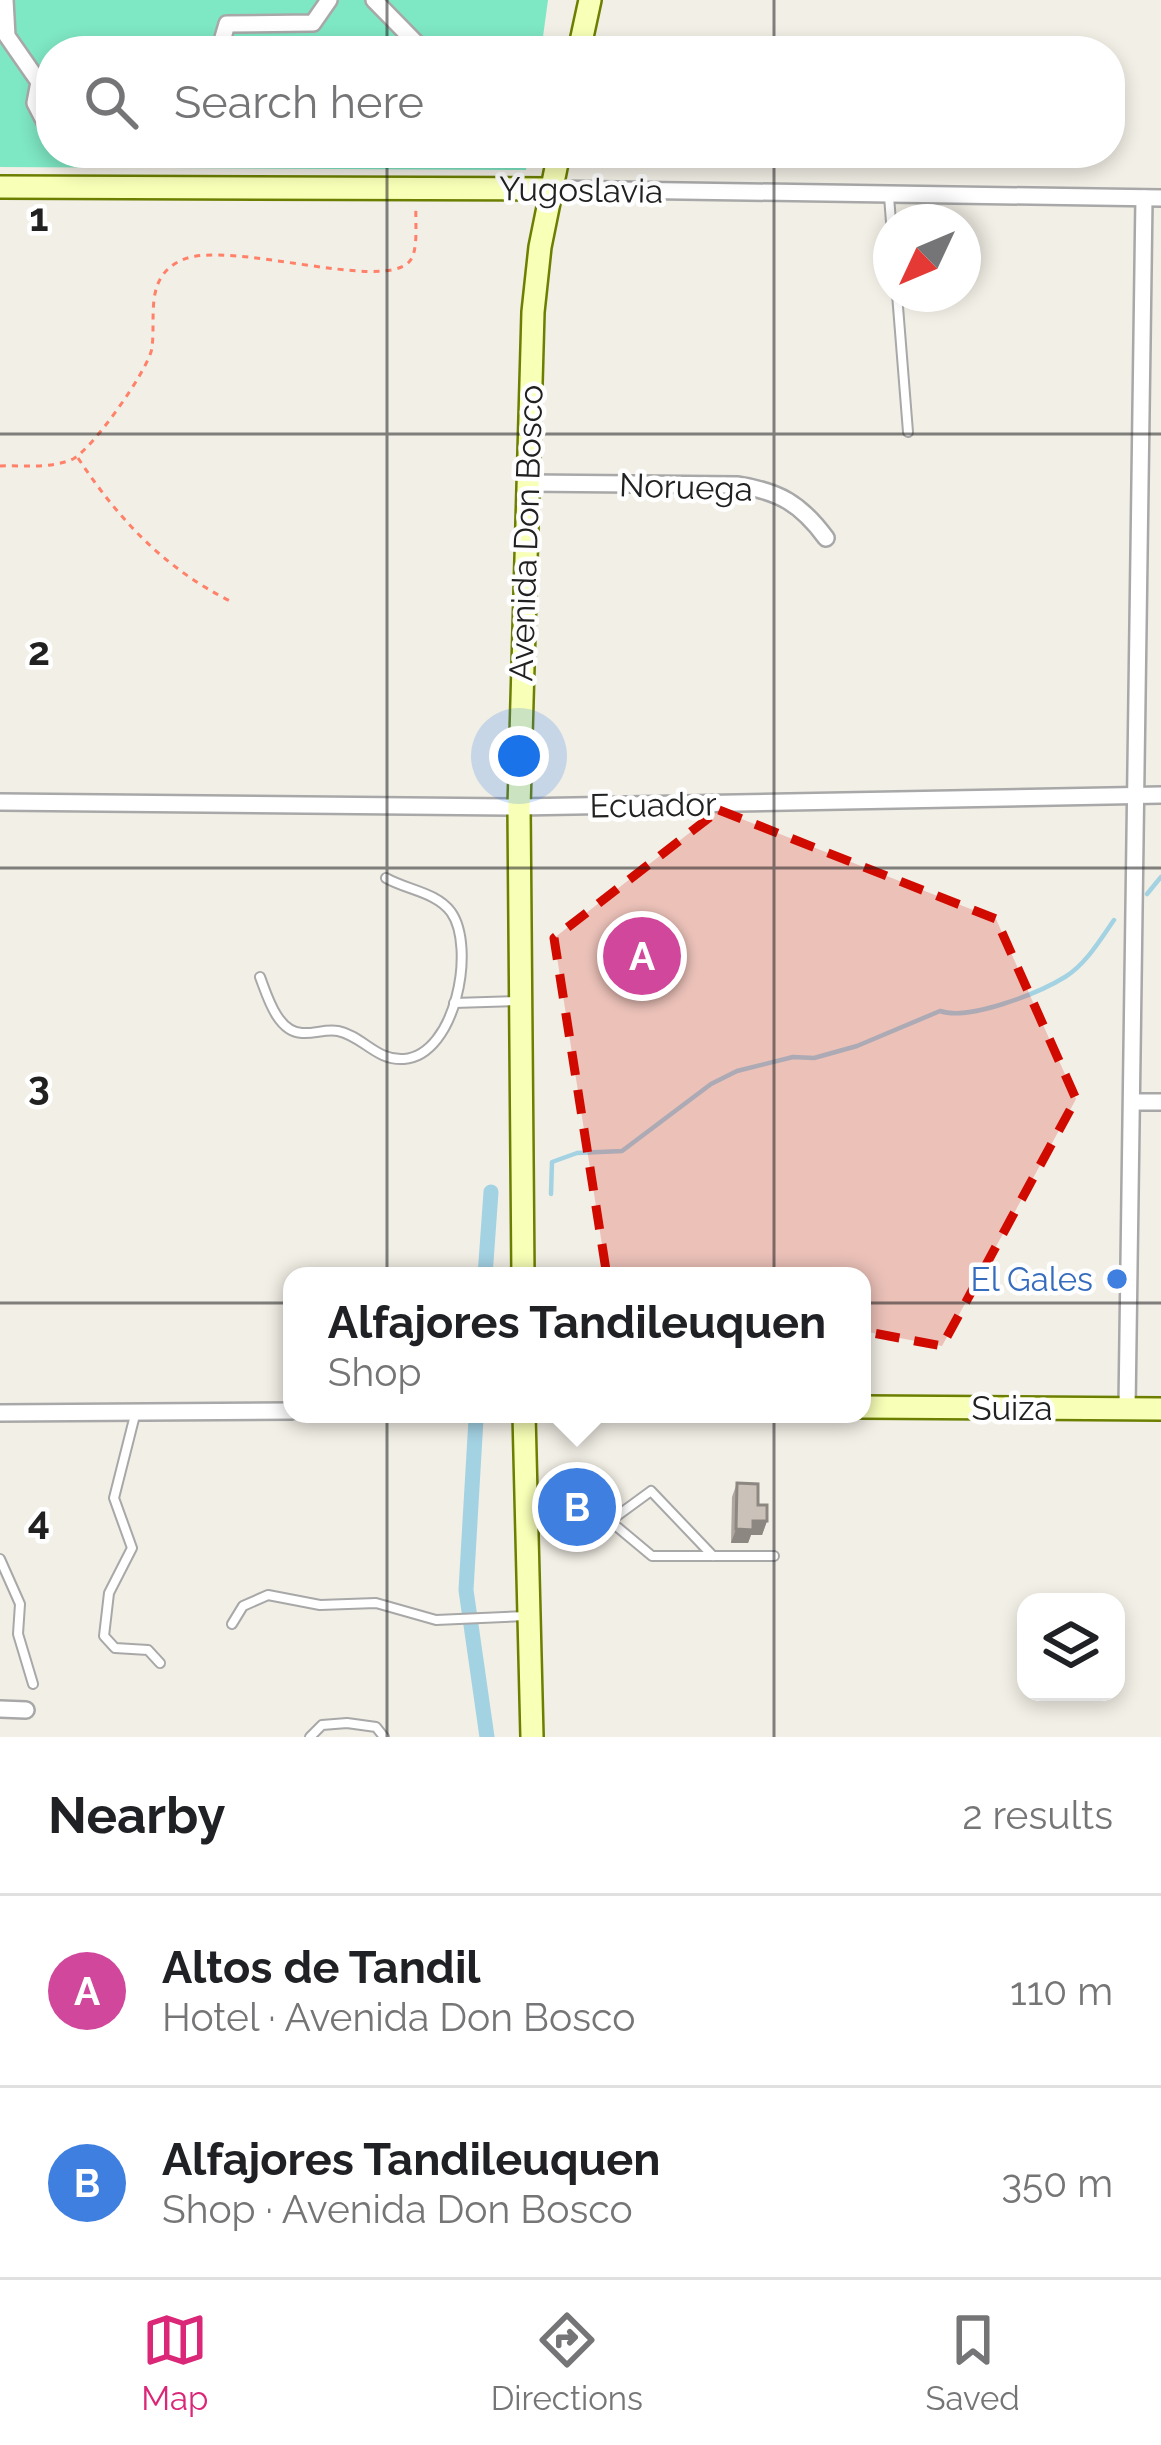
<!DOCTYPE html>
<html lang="en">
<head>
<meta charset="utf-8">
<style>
	:root { --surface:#fff; --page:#f6f6f6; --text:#202124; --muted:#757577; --line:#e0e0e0; --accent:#db2777 }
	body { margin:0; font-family:Raleway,sans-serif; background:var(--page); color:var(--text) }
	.controls { position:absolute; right:36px; bottom:36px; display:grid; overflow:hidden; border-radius:24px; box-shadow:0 6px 18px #0003 }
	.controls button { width:108px; height:108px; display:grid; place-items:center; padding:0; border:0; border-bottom:3px solid var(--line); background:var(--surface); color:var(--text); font:60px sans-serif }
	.compass { position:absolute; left:873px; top:204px; width:108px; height:108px; border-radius:50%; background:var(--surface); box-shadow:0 6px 18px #0003; rotate:226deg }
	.you { position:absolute; left:519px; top:756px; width:42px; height:42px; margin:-30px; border:9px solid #fff; border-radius:50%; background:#1a73e8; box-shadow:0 0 0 18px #1a73e833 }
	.badge { display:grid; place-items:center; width:78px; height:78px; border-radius:50%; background:var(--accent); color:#fff; font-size:39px; font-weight:700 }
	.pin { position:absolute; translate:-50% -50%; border:6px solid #fff; box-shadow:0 3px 12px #0006 }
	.popup { position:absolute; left:283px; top:1267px; width:588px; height:156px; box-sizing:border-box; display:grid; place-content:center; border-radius:24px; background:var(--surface); filter:drop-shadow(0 3px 9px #0005); font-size:39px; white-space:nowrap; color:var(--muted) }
	.popup b { font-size:45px; color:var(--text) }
	.popup::after { content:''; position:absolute; left:50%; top:100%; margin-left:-24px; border:24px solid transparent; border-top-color:var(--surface) }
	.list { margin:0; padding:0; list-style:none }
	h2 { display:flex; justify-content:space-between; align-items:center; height:156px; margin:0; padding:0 48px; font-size:51px }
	h2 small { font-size:39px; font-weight:400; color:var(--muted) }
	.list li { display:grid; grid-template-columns:78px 1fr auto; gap:36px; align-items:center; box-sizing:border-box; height:192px; padding:0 48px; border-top:3px solid var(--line) }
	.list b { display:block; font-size:45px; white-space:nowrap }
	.list p { margin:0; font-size:39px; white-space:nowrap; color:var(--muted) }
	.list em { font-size:39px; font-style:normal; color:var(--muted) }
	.icon { flex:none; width:66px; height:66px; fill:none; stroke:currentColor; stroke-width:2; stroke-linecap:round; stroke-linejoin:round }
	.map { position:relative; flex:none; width:1161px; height:1737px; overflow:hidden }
	.search { position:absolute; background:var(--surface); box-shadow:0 6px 18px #0003; left:36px; right:36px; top:36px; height:132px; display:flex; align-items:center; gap:30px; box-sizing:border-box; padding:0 42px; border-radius:48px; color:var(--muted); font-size:45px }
	.sheet { height:540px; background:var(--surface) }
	nav { display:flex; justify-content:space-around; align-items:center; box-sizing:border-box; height:168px; border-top:3px solid var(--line); background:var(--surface); font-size:33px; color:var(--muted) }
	nav a { display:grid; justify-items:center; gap:6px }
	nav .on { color:var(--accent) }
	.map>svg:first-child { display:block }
	.pitch { fill:#7ee7c4 }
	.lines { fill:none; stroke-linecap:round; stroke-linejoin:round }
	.stream { stroke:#a3d2e3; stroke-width:4.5 }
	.canal { stroke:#a3d2e3; stroke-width:15 }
	.lane-casing { stroke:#a8a8a8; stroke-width:12 }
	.street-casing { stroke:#a8a8a8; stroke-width:20 }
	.secondary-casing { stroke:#6c7f00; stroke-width:26 }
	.path { stroke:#ff816a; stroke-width:3; stroke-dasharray:6 6; stroke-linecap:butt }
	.lane { stroke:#fff; stroke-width:8 }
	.street { stroke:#fff; stroke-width:15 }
	.secondary { stroke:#f8ffb7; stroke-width:21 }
	.wall { fill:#aea69f }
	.shaded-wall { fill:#8d8782 }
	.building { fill:#cac1b9; stroke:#8d8782; stroke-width:3 }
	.marked { fill:#d10a00; fill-opacity:0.2; stroke:#d10a00; stroke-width:9; stroke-dasharray:24 15; stroke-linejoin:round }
	.grid { fill:none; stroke:#212121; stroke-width:3; stroke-opacity:0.55 }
	.shop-dot { fill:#3f7fe0; stroke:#fff; stroke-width:4.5 }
	.labels { text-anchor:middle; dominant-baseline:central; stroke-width:9; stroke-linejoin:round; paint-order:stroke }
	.street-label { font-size:33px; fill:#212121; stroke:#fff }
	.shop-label { font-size:33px; fill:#366cbe; stroke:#fff; text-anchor:end }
	.grid-label { font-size:39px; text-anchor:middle; font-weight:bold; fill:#212121; stroke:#fff; stroke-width:9; stroke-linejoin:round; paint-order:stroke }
</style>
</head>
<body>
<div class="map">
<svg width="1161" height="1737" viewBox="0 0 1161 1737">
	<rect width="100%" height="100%" fill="#f2efe6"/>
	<!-- pitch -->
	<polygon class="pitch" points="0,0 548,0 541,51 51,51 51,153 528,153 526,170 0,167"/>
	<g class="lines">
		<!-- stream -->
		<g class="stream">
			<polyline points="1147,894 1161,877"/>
			<path d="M 551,1194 L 552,1162 L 577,1153 L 622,1151 L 711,1084 L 737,1071 L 793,1057 L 814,1058 L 857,1046 L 940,1011 C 969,1021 1039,993 1065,977 C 1086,964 1100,940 1114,920"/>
		</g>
		<!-- canal -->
		<g class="canal">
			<polyline points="485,1276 491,1192"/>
			<polyline points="476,1419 466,1590 487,1737"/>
		</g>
		<defs>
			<g id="lane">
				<polyline points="889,196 891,222"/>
				<polyline points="897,294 908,432"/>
				<path d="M 260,977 C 267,995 277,1032 302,1033 C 314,1034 325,1029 338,1031 C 363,1036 376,1061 404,1059 C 456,1055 476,947 451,912 C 436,892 407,890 386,878"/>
				<polyline points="454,1003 519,1001"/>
				<polyline points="135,1415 114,1498 132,1548 109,1593 104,1636 115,1648 148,1650 160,1663"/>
				<polyline points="527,1520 610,1521 652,1556 774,1556"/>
				<polyline points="610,1521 651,1491 713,1556"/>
				<polyline points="0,1559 20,1604 18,1634 33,1684"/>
				<polyline points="232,1624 243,1606 268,1595 320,1605 376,1603 436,1620 526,1616"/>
				<polyline points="310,1737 322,1725 347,1723 376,1727 384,1737"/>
			</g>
			<g id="street">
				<polyline points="5,0 7,36 39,82 35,103 51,134"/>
				<polyline points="374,0 424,51"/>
				<polyline points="219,51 227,24 313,23 329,0"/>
				<polyline points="552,189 1161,198"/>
				<path d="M 528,483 L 737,485 C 779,491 801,504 826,538"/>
				<polyline points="0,802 519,807 1161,795"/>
				<polyline points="1133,1102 1161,1102"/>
				<polyline points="1127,1408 1144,198"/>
				<polyline points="0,1413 292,1411"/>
				<polyline points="0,1709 26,1710"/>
			</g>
			<g id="secondary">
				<polyline points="579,51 590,0"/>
				<polyline points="0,187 552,189"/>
				<polyline points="523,1276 519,807 533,312 540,247 559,153"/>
				<polyline points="862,1407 1161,1409"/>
				<polyline points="524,1414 532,1737"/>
			</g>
		</defs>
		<!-- lane casing -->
		<use href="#lane" class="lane-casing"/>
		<!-- street casing -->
		<use href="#street" class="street-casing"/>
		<!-- secondary casing -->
		<use href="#secondary" class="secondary-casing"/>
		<!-- path -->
		<g class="path">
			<path d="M 78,458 C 119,520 165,569 232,602"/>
			<path d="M 0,466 C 23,465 51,469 73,459 C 92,449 148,371 152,348 C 156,315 144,277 182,260 C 228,239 380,292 409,262 C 419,252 415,222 416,208"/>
		</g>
		<!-- lane -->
		<use href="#lane" class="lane"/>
		<!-- street -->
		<use href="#street" class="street"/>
		<!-- secondary -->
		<use href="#secondary" class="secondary"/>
	</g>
	<!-- wall -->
	<polygon class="wall" points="737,1483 767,1521 762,1535 751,1535 748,1543 731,1543 732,1497"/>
	<!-- shaded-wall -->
	<polygon class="shaded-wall" points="753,1521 767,1521 762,1535 751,1535 748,1543 731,1543 736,1529"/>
	<!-- building -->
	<polygon class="building" points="737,1483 758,1484 758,1505 767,1505 767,1521 753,1521 753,1530 736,1529"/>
	<!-- marked area -->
	<path class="marked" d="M 719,810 L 996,919 L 1076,1099 L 942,1346 L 608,1283 L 554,938 Z"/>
	<!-- grid -->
	<path class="grid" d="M 387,0 L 387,51M 774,0 L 774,51M 387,153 L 387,1737M 774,153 L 774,1737M 0,434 L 1161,434M 0,868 L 1161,868M 0,1303 L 1161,1303"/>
	<!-- markers -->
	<circle class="shop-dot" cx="1117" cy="1279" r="12"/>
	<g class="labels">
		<!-- street labels -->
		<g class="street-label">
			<text transform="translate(581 190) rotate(1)">Yugoslavia</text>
			<text transform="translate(686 487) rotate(2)">Noruega</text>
			<text transform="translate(526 533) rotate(-88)">Avenida Don Bosco</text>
			<text transform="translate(653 805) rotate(-1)">Ecuador</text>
			<text x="1012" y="1408">Suiza</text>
		</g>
		<!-- shop labels -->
		<g class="shop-label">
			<text x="1093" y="1279">El Gales</text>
		</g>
	</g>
	<g class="grid-label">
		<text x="39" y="231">1</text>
		<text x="39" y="665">2</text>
		<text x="39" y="1099">3</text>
		<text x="39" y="1534">4</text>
	</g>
</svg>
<div class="controls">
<button><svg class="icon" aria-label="layers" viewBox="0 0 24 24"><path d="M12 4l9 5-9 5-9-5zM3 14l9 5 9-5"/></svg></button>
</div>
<svg class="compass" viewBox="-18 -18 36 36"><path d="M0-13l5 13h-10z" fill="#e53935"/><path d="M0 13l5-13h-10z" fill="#757577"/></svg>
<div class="you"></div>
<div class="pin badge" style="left:642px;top:956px;background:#d1479c">A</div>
<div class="pin badge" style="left:577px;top:1507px;background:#3f7fe0">B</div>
<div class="popup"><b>Alfajores Tandileuquen</b>Shop</div>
<div class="search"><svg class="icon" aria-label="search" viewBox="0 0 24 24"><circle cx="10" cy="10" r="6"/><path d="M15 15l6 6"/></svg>Search here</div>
</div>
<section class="sheet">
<h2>Nearby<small>2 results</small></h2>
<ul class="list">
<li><span class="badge" style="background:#d1479c">A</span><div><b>Altos de Tandil</b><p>Hotel · Avenida Don Bosco</p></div><em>110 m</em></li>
<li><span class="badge" style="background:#3f7fe0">B</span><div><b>Alfajores Tandileuquen</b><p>Shop · Avenida Don Bosco</p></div><em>350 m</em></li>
</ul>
</section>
<nav>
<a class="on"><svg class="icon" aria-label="map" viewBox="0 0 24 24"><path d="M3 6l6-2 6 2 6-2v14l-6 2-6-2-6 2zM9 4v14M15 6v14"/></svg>Map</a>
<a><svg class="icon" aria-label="directions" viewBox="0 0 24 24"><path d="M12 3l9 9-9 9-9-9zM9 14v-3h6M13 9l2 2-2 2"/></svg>Directions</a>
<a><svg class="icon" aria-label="saved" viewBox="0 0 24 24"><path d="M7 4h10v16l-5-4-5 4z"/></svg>Saved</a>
</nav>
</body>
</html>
